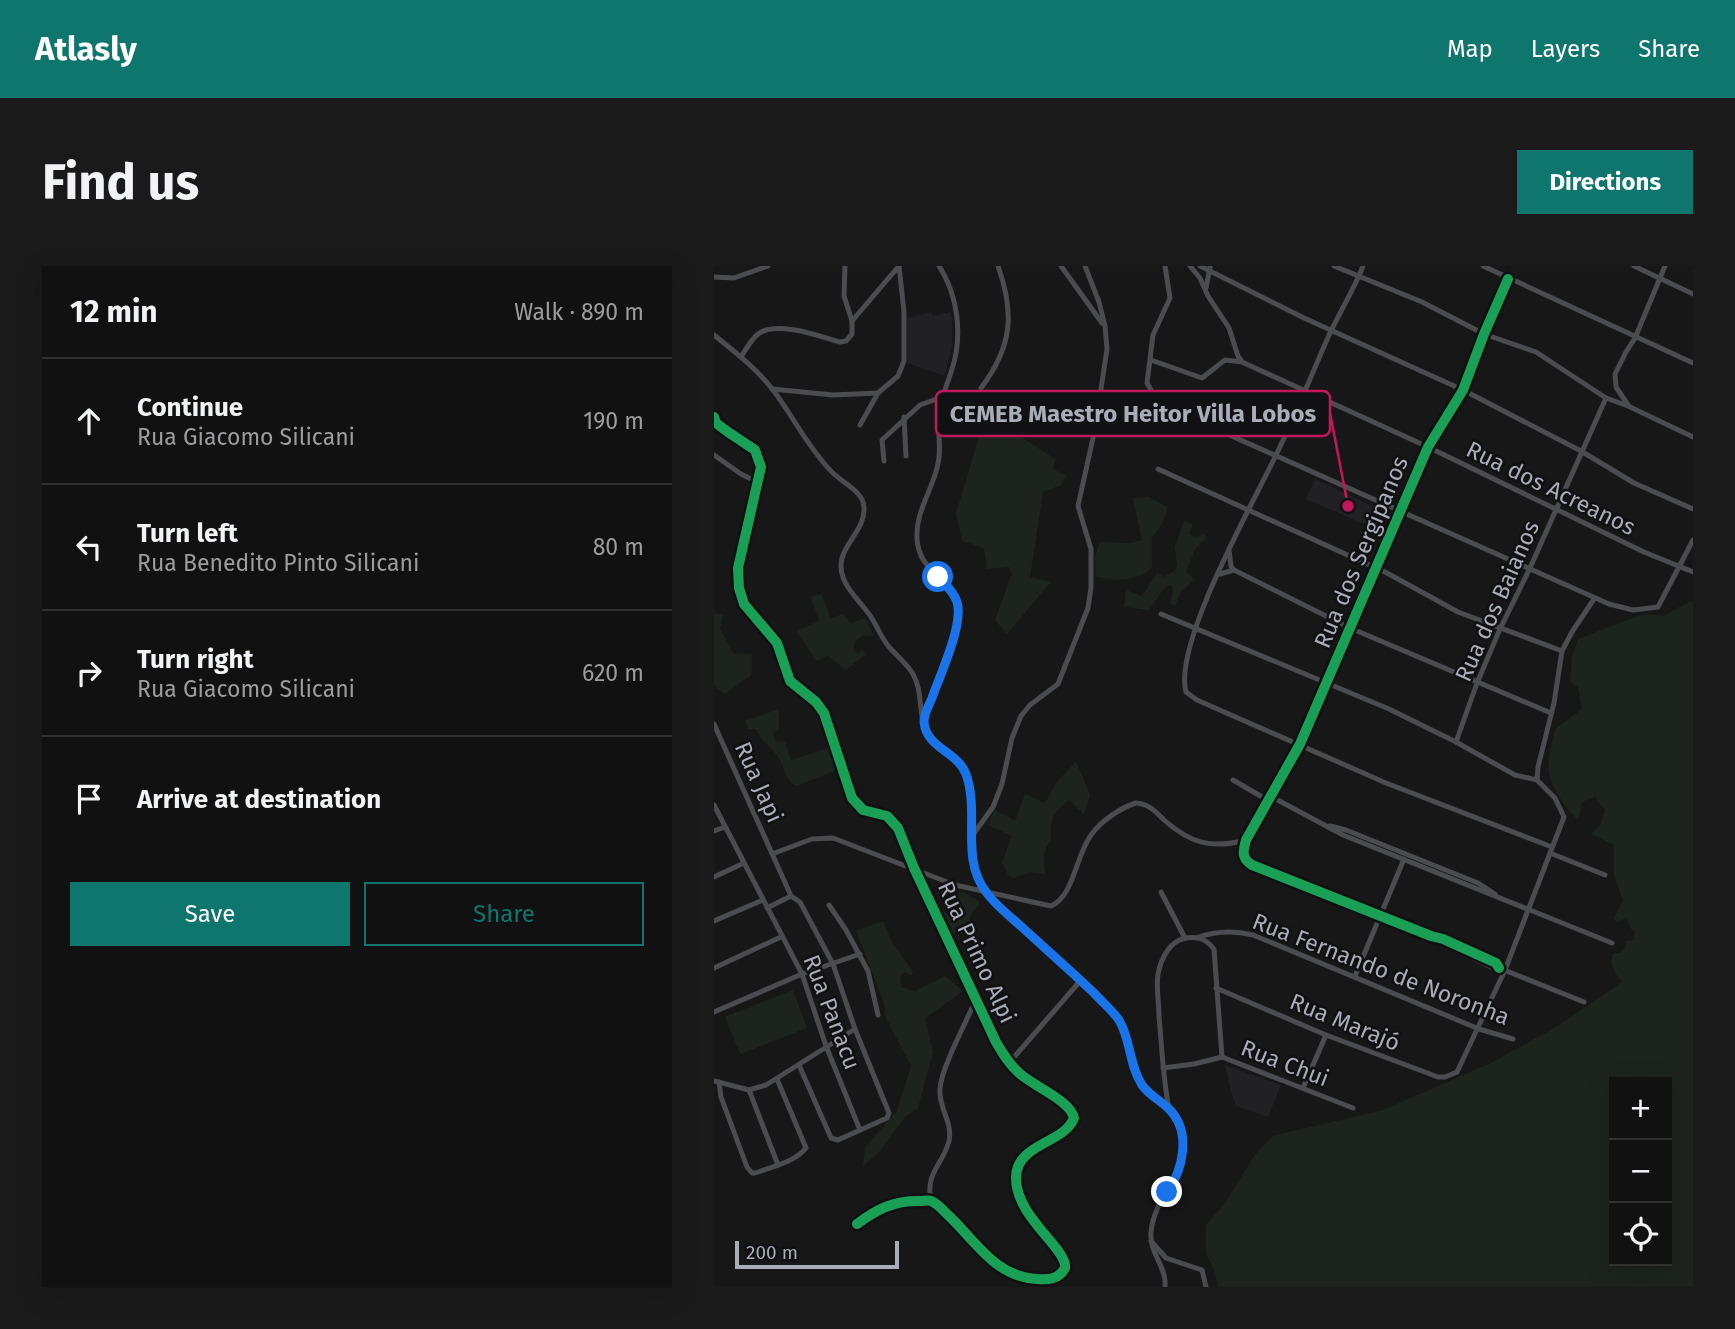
<!DOCTYPE html>
<html lang="en">
<head>
<meta charset="utf-8">
<style>
	:root { --surface:#111; --page:#1a1a1a; --text:#f1f3f6; --muted:#9c9d9f; --line:#303131; --accent:#0f766e }
	body { margin:0; font-family:"Fira Sans",sans-serif; background:var(--page); color:var(--text) }
	.controls { position:absolute; right:21px; bottom:21px; display:grid; overflow:hidden; border-radius:0px; box-shadow:0 7px 28px #0002 }
	.controls button { width:63px; height:63px; display:grid; place-items:center; padding:0; border:0; border-bottom:2px solid var(--line); background:var(--surface); color:var(--text); font:35px sans-serif }
	.scale { position:absolute; left:21px; bottom:18px; width:164px; box-sizing:border-box; padding-left:7px; border:4px solid #a8adb8; border-top:0; font-size:19px; line-height:24px; white-space:nowrap; color:#a8adb8; -webkit-text-stroke:5px #111113; paint-order:stroke }
	.stop { position:absolute; width:21px; height:21px; margin:-16px; border:5px solid #1a73e8; border-radius:50%; background:#fff }
	.stop.end { background:#1a73e8; border-color:#fff; box-shadow:0 2px 7px #0008 }
	.list { margin:0; padding:0; list-style:none }
	h2 { display:flex; justify-content:space-between; align-items:center; height:91px; margin:0; padding:0 28px; font-size:30px }
	h2 small { font-size:23px; font-weight:400; color:var(--muted) }
	.list li { display:grid; grid-template-columns:46px 1fr auto; gap:21px; align-items:center; box-sizing:border-box; height:126px; padding:0 28px; border-top:2px solid var(--line) }
	.list b { display:block; font-size:26px; white-space:nowrap }
	.list p { margin:0; font-size:23px; white-space:nowrap; color:var(--muted) }
	.list em { font-size:23px; font-style:normal; color:var(--muted) }
	.actions { display:flex; gap:14px; padding:21px 28px }
	.actions a { flex:1; padding:16px 0; border:2px solid var(--accent); border-radius:0px; text-align:center; font-size:24px; color:var(--accent) }
	.actions .main { background:var(--accent); color:#fff }
	.icon { flex:none; width:38px; height:38px; fill:none; stroke:currentColor; stroke-width:2; stroke-linecap:round; stroke-linejoin:round }
	.map { position:relative; flex:none; width:979px; height:1021px; overflow:hidden; border-radius:0px }
	header { display:flex; align-items:center; gap:42px; box-sizing:border-box; height:98px; padding:0 35px; background:var(--accent); color:#fff }
	header strong { font-size:33px }
	nav { display:flex; gap:38px; margin-inline-start:auto; font-size:24px }
	.intro { display:flex; align-items:center; justify-content:space-between; box-sizing:border-box; height:168px; padding:0 42px }
	h1 { margin:0; font-size:49px }
	.button { padding:18px 32px; border-radius:0px; background:var(--accent); color:#fff; font-size:24px; font-weight:700 }
	main { display:flex; gap:42px; padding:0 42px }
	aside { flex:1; background:var(--surface); border-radius:0px; box-shadow:0 7px 28px #0002 }
	.map>svg:first-child { display:block }
	.built { fill:#212123 }
	.green { fill:#1d241e; fill-rule:evenodd }
	.lines { fill:none; stroke-linecap:round; stroke-linejoin:round }
	.minor { stroke:#4b4c50; stroke-width:5 }
	.cycleway-casing { stroke:#111113; stroke-width:15 }
	.cycleway { stroke:#1a9f57; stroke-width:10 }
	.route { stroke:#1a73e8; stroke-width:9 }
	.labels { text-anchor:middle; dominant-baseline:central; stroke-width:5; stroke-linejoin:round; paint-order:stroke }
	.street-label { font-size:23px; fill:#a8adb8; stroke:#111113 }
	.leader { fill:none; stroke:#c2185b; stroke-width:2.5 }
	.callout-dot { fill:#c2185b; stroke:#111113; stroke-width:2.5 }
	.callout { fill:#111113; stroke:#c2185b; stroke-width:2.5 }
	.callout-label { font-size:24px; text-anchor:middle; font-weight:bold; fill:#a8adb8 }
</style>
</head>
<body>
<header>
<strong>Atlasly</strong>
<nav><a>Map</a><a>Layers</a><a>Share</a></nav>
</header>
<div class="intro"><h1>Find us</h1><a class="button">Directions</a></div>
<main>
<aside>
<h2>12 min<small>Walk · 890 m</small></h2>
<ul class="list">
<li><svg class="icon" aria-label="ahead" viewBox="0 0 24 24"><path d="M12 20V5M6 11l6-6 6 6"/></svg><div><b>Continue</b><p>Rua Giacomo Silicani</p></div><em>190 m</em></li>
<li><svg class="icon" aria-label="left" viewBox="0 0 24 24"><path d="M17 20v-9H6M10 6l-5 5 5 5"/></svg><div><b>Turn left</b><p>Rua Benedito Pinto Silicani</p></div><em>80 m</em></li>
<li><svg class="icon" aria-label="right" viewBox="0 0 24 24"><path d="M7 20v-9h11M14 6l5 5-5 5"/></svg><div><b>Turn right</b><p>Rua Giacomo Silicani</p></div><em>620 m</em></li>
<li><svg class="icon" aria-label="arrive" viewBox="0 0 24 24"><path d="M6 21V4h12l-3 4 3 4H6"/></svg><div><b>Arrive at destination</b></div></li>
</ul>
<div class="actions"><a class="main">Save</a><a>Share</a></div>
</aside>
<div class="map">
<svg width="979" height="1021" viewBox="0 0 979 1021">
	<rect width="100%" height="100%" fill="#171717"/>
	<!-- built -->
	<g class="built">
		<polygon points="217,46 219,50 236,46 238,51 238,79 231,110 193,97 193,52"/>
		<polygon points="601,213 675,248 667,265 592,233"/>
		<polygon points="511,799 567,819 554,851 522,840 516,822"/>
	</g>
	<!-- green -->
	<g class="green">
		<polygon points="270,153 295,163 341,193 339,203 352,210 347,219 329,226 316,311 337,316 293,368 281,354 298,307 295,301 273,303 270,282 248,275 242,247 264,175 260,162"/>
		<path d="M 435,231 L 453,241 C 453,253 445,263 437,272 L 438,301 C 421,317 403,314 382,311 L 381,291 L 386,276 L 415,277 L 428,274 L 419,232 Z"/>
		<polygon points="470,255 479,258 475,268 483,271 491,267 492,272 481,283 472,306 480,313 466,328 461,340 456,338 459,321 455,319 449,324 435,344 410,341 412,324 428,330 444,306 449,311 461,305 463,299 461,281"/>
		<polygon points="107,328 117,352 129,348 137,358 151,352 160,370 149,369 141,376 139,384 144,388 148,384 152,388 132,404 114,390 102,395 83,365 105,355 97,331"/>
		<path d="M 976,335 L 979,336 L 979,1021 L 504,1021 L 501,1006 L 492,987 L 492,959 L 512,936 L 540,890 L 558,870 L 669,844 L 777,797 L 847,758 L 908,716 C 901,708 894,697 900,687 L 907,687 L 912,680 L 912,675 L 920,674 L 921,665 L 917,663 L 912,653 L 902,655 L 900,652 L 909,635 L 900,609 L 900,579 L 877,568 L 887,557 L 891,544 L 881,531 L 868,536 L 864,553 C 855,547 851,540 846,532 C 828,505 835,492 841,463 L 868,443 L 864,422 L 856,415 L 858,391 L 864,373 L 929,348 L 950,350 ZM 900,816 L 953,816 L 953,995 L 900,995 Z"/>
		<polygon points="0,347 9,349 6,363 20,388 38,388 37,409 11,428 0,420"/>
		<path d="M 65,443 L 65,462 L 59,468 L 62,476 L 71,476 L 77,494 L 117,481 L 126,503 L 82,520 C 69,511 72,503 64,491 C 56,479 49,478 42,463 L 34,463 L 31,455 Z"/>
		<path d="M 362,495 L 376,529 L 370,548 L 355,534 C 339,545 335,556 337,574 C 329,583 329,596 331,608 L 315,606 L 301,612 L 295,611 L 288,596 L 298,570 L 274,559 L 280,543 L 301,555 L 311,528 L 331,537 L 343,516 Z"/>
		<polygon points="249,626 265,635 265,639 257,647 255,659 264,666 258,671 242,666 236,671 219,639 223,632 227,643 234,648 238,647 244,638 242,634 245,627"/>
		<polygon points="169,655 177,674 199,706 197,709 189,706 186,711 187,721 201,725 231,710 249,725 211,752 219,786 204,842 190,852 165,886 149,900 151,881 183,845 197,800 172,752 169,734 142,665"/>
		<polygon points="79,724 93,762 26,788 11,751"/>
	</g>
	<g class="lines">
		<!-- minor -->
		<g class="minor">
			<polyline points="131,0 130,30 138,55"/>
			<polyline points="347,0 388,57"/>
			<polyline points="451,0 456,32 439,69 433,117 441,131 457,143 895,338 919,344 944,341 979,274"/>
			<polyline points="476,0 486,12 494,30 515,62 524,90 528,96"/>
			<polyline points="486,0 590,52 749,124 867,185 920,217 979,243"/>
			<polyline points="620,0 708,36 770,68 822,86 892,132 914,140 979,171"/>
			<path d="M 649,0 C 640,23 627,44 616,67 C 598,107 582,149 562,189 C 540,236 459,377 472,426 L 483,434 L 672,517 L 838,581"/>
			<polyline points="769,0 979,97"/>
			<polyline points="920,0 979,28"/>
			<polyline points="0,11 20,12 54,0"/>
			<polyline points="492,22 496,1"/>
			<path d="M 0,69 C 21,86 43,103 59,124 C 79,150 93,180 116,204 C 126,216 149,224 150,241 C 152,270 115,283 131,316 C 137,328 147,337 155,348 C 163,359 167,372 176,382 C 184,391 193,398 199,408 C 210,427 203,452 215,470 C 225,487 246,491 253,511 C 264,545 249,581 264,614 C 273,632 292,647 307,660 C 339,689 377,717 403,752 C 417,771 415,797 427,817 C 437,834 457,839 464,859 C 482,910 441,923 437,966 C 435,987 453,1001 451,1021"/>
			<path d="M 27,91 C 32,83 37,74 44,68 C 62,54 105,70 126,76 L 132,75 L 138,68 L 138,55 L 185,0"/>
			<polyline points="437,94 488,112 511,94 528,96 714,181 930,286 979,306"/>
			<path d="M 267,122 C 298,81 301,48 284,0"/>
			<polyline points="58,123 119,129 164,127"/>
			<polyline points="914,139 902,121 901,108 912,86 921,72 951,0"/>
			<path d="M 0,151 L 2,157 L 14,166 L 41,184 L 47,201 L 24,302 L 25,322 L 30,338 L 63,377 L 76,415 L 102,436 L 110,447 L 138,532 L 149,544 L 173,550 L 184,562 L 200,602 L 282,776 C 289,788 295,798 305,807 C 319,820 356,834 360,852 C 350,878 303,877 302,911 C 301,951 354,983 351,1002 C 345,1013 335,1014 323,1013 C 281,1011 262,975 234,949 C 230,945 223,937 217,935 C 214,934 210,935 207,935 C 181,934 163,943 143,958"/>
			<polyline points="190,151 192,190"/>
			<polyline points="146,159 164,127 184,110 190,95 190,46 185,0"/>
			<polyline points="0,189 27,208 45,217"/>
			<polyline points="170,195 168,174 206,139 228,131"/>
			<polyline points="444,203 673,307 744,346 848,385"/>
			<polyline points="520,304 636,362 837,447"/>
			<polyline points="506,308 520,304 517,300 515,284"/>
			<polyline points="447,348 675,443 742,476 801,509 823,514"/>
			<path d="M 211,450 L 244,356 C 246,311 205,311 203,273 C 201,248 217,226 223,202 C 229,182 222,163 225,144 C 228,129 234,117 238,103 C 249,70 244,29 225,0"/>
			<polyline points="0,458 77,630 86,636 119,698 141,763 175,847 173,852 124,874 117,872 85,799"/>
			<polyline points="742,476 763,417 786,363 816,302 892,132"/>
			<polyline points="519,514 555,535"/>
			<polyline points="558,531 629,569 898,677"/>
			<polyline points="0,539 88,708 112,780 146,864"/>
			<polyline points="616,560 632,564 764,617 781,628"/>
			<polyline points="0,565 11,561"/>
			<polyline points="258,570 279,541 288,518 298,472 307,450 316,439 344,418 374,342 377,321 377,283 364,240 381,163 393,83 391,60 385,36 371,0"/>
			<polyline points="836,587 891,609"/>
			<path d="M 58,588 L 98,573 L 119,572 L 241,619 L 337,640 C 360,630 362,589 377,569 C 387,555 406,542 422,537 C 435,538 441,545 450,554 C 477,578 498,583 532,574"/>
			<polyline points="0,611 30,597"/>
			<polyline points="447,626 471,672"/>
			<polyline points="115,639 132,664 154,705 164,749"/>
			<polyline points="53,642 77,630"/>
			<polyline points="0,655 49,634"/>
			<path d="M 482,672 C 501,665 519,664 539,669 L 765,763 L 799,773"/>
			<polyline points="719,672 779,702 785,702 870,736"/>
			<polyline points="0,702 67,671"/>
			<path d="M 785,702 L 782,697 L 729,673 L 717,670 L 538,599 C 527,592 529,585 532,574 L 586,478 L 714,181 L 749,124 L 770,68 L 794,13"/>
			<polyline points="641,710 690,593"/>
			<polyline points="502,722 612,769 724,811 731,811 743,806 791,704 850,551 841,532 823,514 824,501 840,437 848,385 858,366 880,333"/>
			<polyline points="0,746 88,708 146,688"/>
			<polyline points="295,797 367,714"/>
			<polyline points="449,802 480,798 508,791 639,842"/>
			<polyline points="0,815 35,824 52,819 141,763"/>
			<path d="M 5,816 L 7,831 L 33,901 L 38,907 L 41,907 C 58,901 81,896 92,882 L 63,813"/>
			<polyline points="589,822 612,769"/>
			<polyline points="35,824 64,899"/>
			<path d="M 455,843 C 449,813 448,782 445,751 C 445,737 442,722 444,708 C 447,693 455,675 472,672 C 484,670 492,673 500,683 L 508,791"/>
			<path d="M 217,935 C 211,906 229,899 235,875 C 239,856 224,841 226,823 C 227,802 253,755 262,733"/>
			<polyline points="437,975 452,992 488,1004 492,1021"/>
		</g>
		<defs>
			<g id="cycleway">
				<path d="M 0,151 L 2,157 L 14,166 L 41,184 L 47,201 L 24,302 L 25,322 L 30,338 L 63,377 L 76,415 L 102,436 L 110,447 L 138,532 L 149,544 L 173,550 L 184,562 L 200,602 L 282,776 C 289,788 295,798 305,807 C 319,820 356,834 360,852 C 350,878 303,877 302,911 C 301,951 354,983 351,1002 C 345,1013 335,1014 323,1013 C 281,1011 262,975 234,949 C 230,945 223,937 217,935 C 214,934 210,935 207,935 C 181,934 163,943 143,958"/>
				<path d="M 785,702 L 782,697 L 729,673 L 717,670 L 538,599 C 527,592 529,585 532,574 L 586,478 L 714,181 L 749,124 L 770,68 L 794,13"/>
			</g>
		</defs>
		<!-- cycleway casing -->
		<use href="#cycleway" class="cycleway-casing"/>
		<!-- cycleway -->
		<use href="#cycleway" class="cycleway"/>
	</g>
	<g class="lines">
		<!-- route -->
		<path class="route" d="M 224,311 C 231,318 240,326 243,336 C 250,358 226,409 218,432 C 215,439 210,448 210,456 C 212,482 244,486 252,508 C 266,547 246,592 272,626 C 282,640 297,651 310,663 C 333,684 357,705 380,727 C 388,736 398,744 405,754 C 417,774 415,799 428,819 C 436,830 446,834 455,843 C 478,866 469,904 453,926"/>
	</g>
	<g class="labels">
		<!-- street labels -->
		<g class="street-label">
			<text transform="translate(837 222) rotate(26)">Rua dos Acreanos</text>
			<text transform="translate(647 286) rotate(-67)">Rua dos Sergipanos</text>
			<text transform="translate(783 335) rotate(-66)">Rua dos Baianos</text>
			<text transform="translate(45 516) rotate(66)">Rua Japi</text>
			<text transform="translate(263 686) rotate(65)">Rua Primo Alpi</text>
			<text transform="translate(667 703) rotate(21)">Rua Fernando de Noronha</text>
			<text transform="translate(118 746) rotate(69)">Rua Panacu</text>
			<text transform="translate(631 756) rotate(22)">Rua Marajó</text>
			<text transform="translate(571 797) rotate(21)">Rua Chui</text>
		</g>
	</g>
	<!-- callouts -->
	<path class="leader" d="M634 240L616 147"/>
	<circle class="callout-dot" cx="634" cy="240" r="7"/>
	<rect class="callout" x="222" y="125" width="394" height="45" rx="7"/>
	<g class="callout-label">
		<text x="419" y="156">CEMEB Maestro Heitor Villa Lobos</text>
	</g>
</svg>
<div class="controls">
<button>+</button>
<button>−</button>
<button><svg class="icon" aria-label="locate" viewBox="0 0 24 24"><circle cx="12" cy="12" r="6"/><path d="M12 2v4M12 18v4M2 12h4M18 12h4"/></svg></button>
</div>
<div class="scale">200 m</div>
<div class="stop" style="left:224px;top:311px"></div>
<div class="stop end" style="left:453px;top:926px"></div>
</div>
</main>
</body>
</html>
